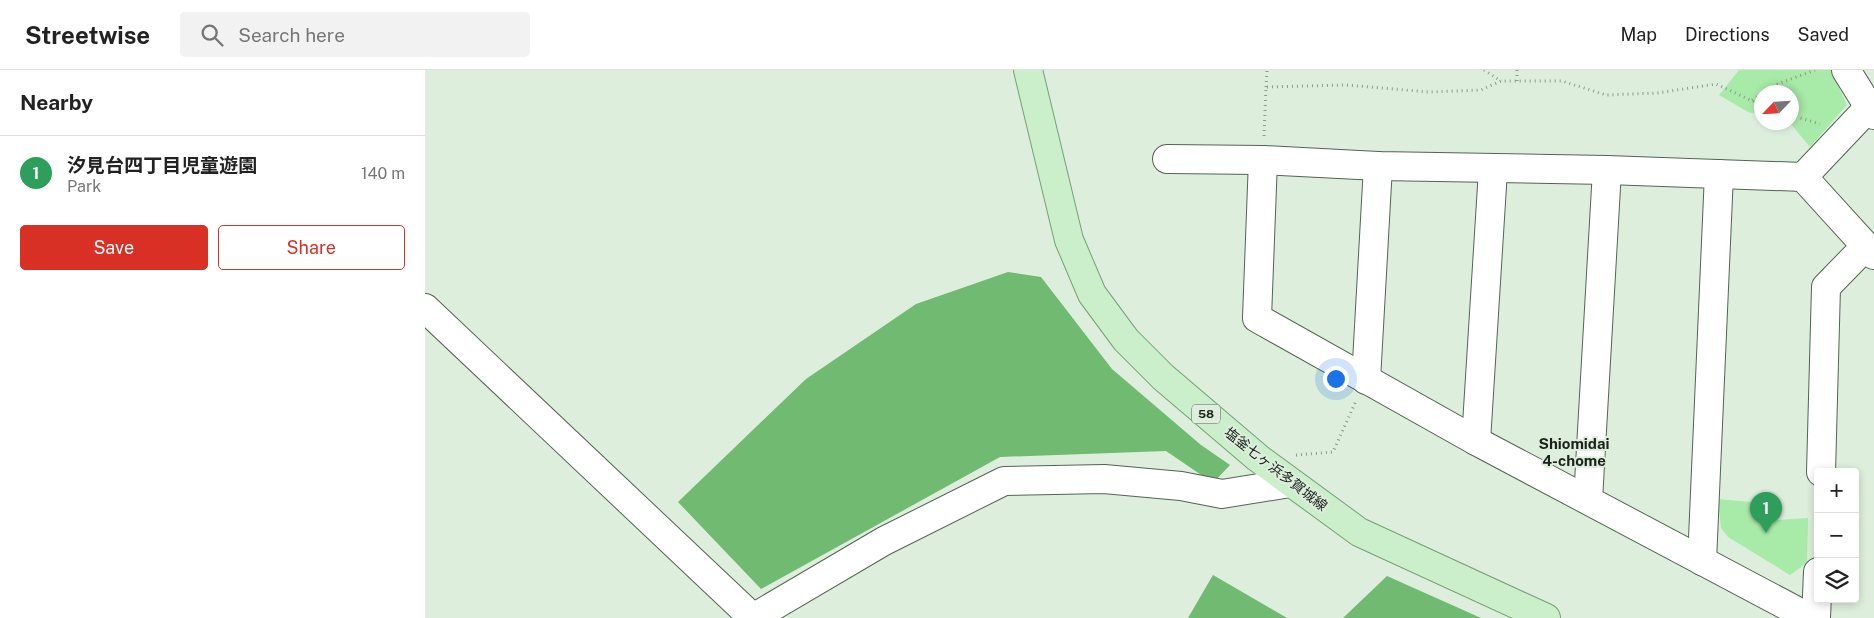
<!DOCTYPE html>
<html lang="en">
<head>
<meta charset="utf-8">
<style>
	:root { --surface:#fff; --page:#f2f2f2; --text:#222; --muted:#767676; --line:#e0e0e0; --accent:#d93025 }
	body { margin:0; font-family:"Public Sans","Noto Sans JP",sans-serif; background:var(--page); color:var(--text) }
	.controls { position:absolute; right:15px; bottom:15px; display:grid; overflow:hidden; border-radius:5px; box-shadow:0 2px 8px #0003 }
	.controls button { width:45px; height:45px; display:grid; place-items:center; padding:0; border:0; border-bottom:1px solid var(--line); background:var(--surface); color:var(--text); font:25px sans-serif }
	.compass { position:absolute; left:1329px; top:15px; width:45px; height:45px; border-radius:50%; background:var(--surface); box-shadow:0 2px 8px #0003; rotate:245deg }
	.you { position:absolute; left:910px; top:308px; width:18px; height:18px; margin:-12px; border:4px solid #fff; border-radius:50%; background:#1a73e8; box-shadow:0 0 0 8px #1a73e833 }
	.badge { display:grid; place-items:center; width:32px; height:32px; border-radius:50%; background:var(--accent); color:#fff; font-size:16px; font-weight:700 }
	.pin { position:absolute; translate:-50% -41px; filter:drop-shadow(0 1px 2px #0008) }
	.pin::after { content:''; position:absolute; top:26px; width:18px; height:15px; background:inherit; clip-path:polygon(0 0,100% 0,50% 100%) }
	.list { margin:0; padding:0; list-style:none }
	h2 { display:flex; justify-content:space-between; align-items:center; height:65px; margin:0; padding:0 20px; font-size:21px }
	h2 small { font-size:16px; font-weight:400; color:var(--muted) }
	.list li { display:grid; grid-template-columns:32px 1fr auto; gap:15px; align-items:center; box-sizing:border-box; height:75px; padding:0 20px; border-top:1px solid var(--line) }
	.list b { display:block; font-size:19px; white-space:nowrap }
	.list p { margin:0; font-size:16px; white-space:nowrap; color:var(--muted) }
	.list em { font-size:16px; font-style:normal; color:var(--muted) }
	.actions { display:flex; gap:10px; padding:15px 20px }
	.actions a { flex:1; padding:11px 0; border:1px solid var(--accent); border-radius:5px; text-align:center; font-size:18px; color:var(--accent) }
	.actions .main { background:var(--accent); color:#fff }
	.icon { flex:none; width:28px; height:28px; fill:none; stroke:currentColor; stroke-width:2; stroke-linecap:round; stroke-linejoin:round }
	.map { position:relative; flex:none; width:1449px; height:548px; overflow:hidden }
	header { display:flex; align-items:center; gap:30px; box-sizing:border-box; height:70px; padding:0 25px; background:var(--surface); border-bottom:1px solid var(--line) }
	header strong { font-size:24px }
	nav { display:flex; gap:28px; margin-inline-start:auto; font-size:18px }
	.search { width:350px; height:45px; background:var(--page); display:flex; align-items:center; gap:12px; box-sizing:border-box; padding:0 18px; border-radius:5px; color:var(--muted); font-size:19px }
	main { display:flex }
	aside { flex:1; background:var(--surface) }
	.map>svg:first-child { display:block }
	.green { fill:#a8eba8 }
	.forest { fill:#70ba71 }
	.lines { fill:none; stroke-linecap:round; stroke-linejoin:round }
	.minor-casing { stroke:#546354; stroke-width:30 }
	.major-casing { stroke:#76a076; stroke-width:30 }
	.path { stroke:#8e9a8d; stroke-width:3; stroke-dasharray:1 4; stroke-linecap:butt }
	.minor { stroke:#fff; stroke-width:28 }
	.major { stroke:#caefca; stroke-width:28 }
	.labels { text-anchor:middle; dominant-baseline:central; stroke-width:4; stroke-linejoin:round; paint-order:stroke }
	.shield { fill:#ddeedc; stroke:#555e55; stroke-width:1 }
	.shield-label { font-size:12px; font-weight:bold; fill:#1b211b }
	.street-label { font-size:14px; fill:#1b211b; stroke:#ddeedc }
	.neighbourhood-label { font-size:15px; font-weight:bold; fill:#1b211b; stroke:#ddeedc }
</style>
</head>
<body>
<header>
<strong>Streetwise</strong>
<div class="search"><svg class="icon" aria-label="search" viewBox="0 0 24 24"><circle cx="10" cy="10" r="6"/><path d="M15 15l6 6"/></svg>Search here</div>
<nav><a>Map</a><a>Directions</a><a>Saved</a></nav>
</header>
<main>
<aside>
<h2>Nearby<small></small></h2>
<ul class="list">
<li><span class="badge" style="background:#2e9e5b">1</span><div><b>汐見台四丁目児童遊園</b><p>Park</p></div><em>140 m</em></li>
</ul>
<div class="actions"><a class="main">Save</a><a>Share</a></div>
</aside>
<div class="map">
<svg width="1449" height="548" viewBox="0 0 1449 548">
	<rect width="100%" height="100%" fill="#ddeedc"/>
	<!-- green -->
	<g class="green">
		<polygon points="1314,0 1406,0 1422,35 1385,77 1365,53 1366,22 1336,22 1336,45 1323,42 1294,25"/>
		<polygon points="1293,429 1338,433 1339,451 1383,448 1382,493 1365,505 1303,467 1296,458"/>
	</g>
	<!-- forest -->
	<g class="forest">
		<polygon points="583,202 616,207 687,299 776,375 805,395 788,413 741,381 575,387 336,519 253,432 381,309 491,234"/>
		<polygon points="788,505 862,548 763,548"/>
		<polygon points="962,506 1056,548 918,548"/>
	</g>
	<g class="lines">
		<defs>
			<g id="minor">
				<polyline points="1421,0 1449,45"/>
				<polyline points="742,89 838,90 953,96 1182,100 1378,107 1449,32"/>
				<polyline points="838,90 832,248 1051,371 1385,548"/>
				<polyline points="1378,107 1449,185"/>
				<polyline points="0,238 328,548"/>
				<polyline points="941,310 953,96"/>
				<polyline points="1051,371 1068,100"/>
				<polyline points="1396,402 1401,217 1441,176"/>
				<polyline points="1163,430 1182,100"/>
				<polyline points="1277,491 1294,104"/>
				<polyline points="328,548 459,471 579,411 679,409 756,416 797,424 865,413"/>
				<polyline points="1391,548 1393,502"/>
			</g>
			<polyline id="major" points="603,0 644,170 667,224 701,270 738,307 833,388 934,462 1121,548"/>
		</defs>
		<!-- minor casing -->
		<use href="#minor" class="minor-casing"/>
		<!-- major casing -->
		<use href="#major" class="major-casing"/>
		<!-- path -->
		<g class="path">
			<polyline points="1059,0 1076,11"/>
			<polyline points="1092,11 1092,0"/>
			<polyline points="841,17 842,0"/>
			<polyline points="1339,22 1350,15 1390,0"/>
			<polyline points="1327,30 1336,24"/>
			<polyline points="1366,45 1395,54"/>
			<polyline points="839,66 841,17 921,15 1004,22 1056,20 1076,11 1137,11 1181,25 1232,23 1291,14 1336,35"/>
			<polyline points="871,385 908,382 931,331"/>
		</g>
		<!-- minor -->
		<use href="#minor" class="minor"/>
		<!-- major -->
		<use href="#major" class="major"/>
	</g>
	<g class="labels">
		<!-- shield labels -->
		<rect class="shield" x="767" y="334.5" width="28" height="19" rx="4"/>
		<g class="shield-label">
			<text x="781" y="344">58</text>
		</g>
		<!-- street labels -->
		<g class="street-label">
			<text transform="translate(851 399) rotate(38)">塩釜七ヶ浜多賀城線</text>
		</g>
		<!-- neighbourhood labels -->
		<g class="neighbourhood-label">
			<text x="1149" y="373">Shiomidai<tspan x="1149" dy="17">4-chome</tspan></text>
		</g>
	</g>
</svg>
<div class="controls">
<button>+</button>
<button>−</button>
<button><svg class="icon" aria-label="layers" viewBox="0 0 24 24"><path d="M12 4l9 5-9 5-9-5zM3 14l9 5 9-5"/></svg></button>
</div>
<svg class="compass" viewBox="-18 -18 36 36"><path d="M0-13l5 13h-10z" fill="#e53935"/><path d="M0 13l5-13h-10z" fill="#767676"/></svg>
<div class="you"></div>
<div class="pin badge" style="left:1341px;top:463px;background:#2e9e5b">1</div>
</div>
</main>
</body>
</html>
